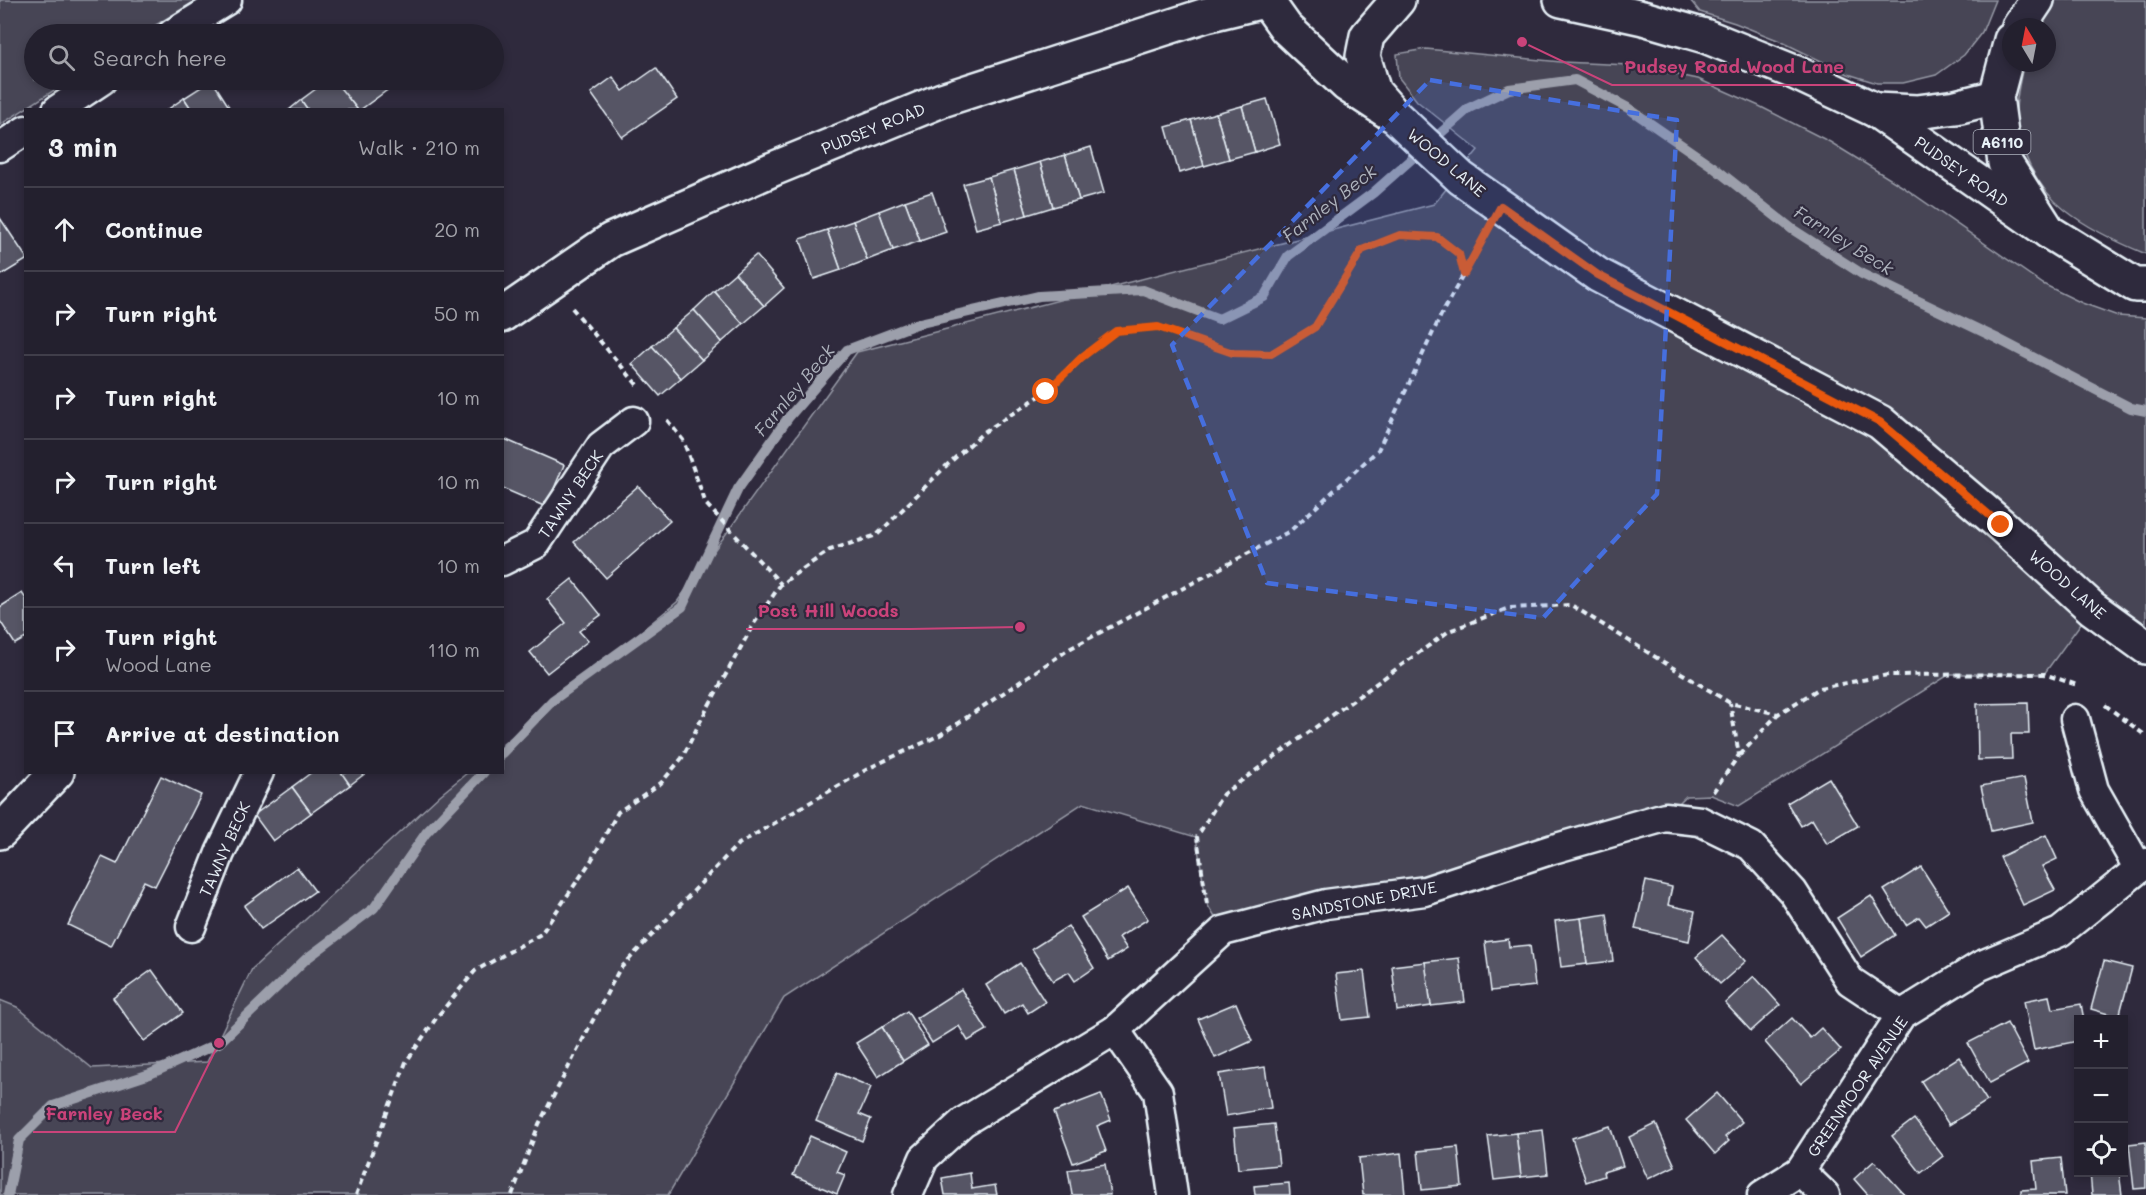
<!DOCTYPE html>
<html lang="en">
<head>
<meta charset="utf-8">
<style>
	:root { --surface:#23202e; --page:#2b2836; --text:#f1f3f6; --muted:#a3a3aa; --line:#403e4a }
	body { margin:0; font-family:Mali,sans-serif; background:var(--page); color:var(--text) }
	.controls { position:absolute; right:18px; bottom:18px; display:grid; overflow:hidden; border-radius:0px; box-shadow:0 3px 9px #0003 }
	.controls button { width:54px; height:54px; display:grid; place-items:center; padding:0; border:0; border-bottom:2px solid var(--line); background:var(--surface); color:var(--text); font:30px sans-serif }
	.compass { position:absolute; left:2002px; top:18px; width:54px; height:54px; border-radius:50%; background:var(--surface); box-shadow:0 3px 9px #0003; rotate:350deg }
	.stop { position:absolute; width:18px; height:18px; margin:-14px; border:4px solid #ea580c; border-radius:50%; background:#fff }
	.stop.end { background:#ea580c; border-color:#fff; box-shadow:0 2px 6px #0008 }
	.list { margin:0; padding:0; list-style:none }
	h2 { display:flex; justify-content:space-between; align-items:center; height:78px; margin:0; padding:0 24px; font-size:26px }
	h2 small { font-size:20px; font-weight:400; color:var(--muted) }
	.list li { display:grid; grid-template-columns:39px 1fr auto; gap:18px; align-items:center; box-sizing:border-box; height:84px; padding:0 24px; border-top:2px solid var(--line) }
	.list b { display:block; font-size:22px; white-space:nowrap }
	.list p { margin:0; font-size:20px; white-space:nowrap; color:var(--muted) }
	.list em { font-size:20px; font-style:normal; color:var(--muted) }
	.icon { flex:none; width:33px; height:33px; fill:none; stroke:currentColor; stroke-width:2; stroke-linecap:round; stroke-linejoin:round }
	.map { position:relative; flex:none; width:2146px; height:1195px; overflow:hidden }
	.search { position:absolute; background:var(--surface); box-shadow:0 3px 9px #0003; left:24px; top:24px; width:480px; height:66px; display:flex; align-items:center; gap:15px; box-sizing:border-box; padding:0 21px; border-radius:33px; color:var(--muted); font-size:22px }
	.panel { position:absolute; background:var(--surface); box-shadow:0 3px 9px #0003; left:24px; top:108px; width:480px; height:666px; border-radius:0px }
	.map>svg:first-child { display:block }
	.green { fill:#464455; stroke:#979aa6; stroke-width:1.5 }
	.lines { fill:none; stroke-linecap:round; stroke-linejoin:round }
	.stream { stroke:#9c9fab; stroke-width:10 }
	.building { fill:#575565; stroke:#e8f1f8; stroke-width:1.5 }
	.street-casing { stroke:#e8f1f8; stroke-width:33 }
	.secondary-casing { stroke:#e8f1f8; stroke-width:38 }
	.highway-casing { stroke:#e8f1f8; stroke-width:38 }
	.path { stroke:#e8f1f8; stroke-width:4; stroke-dasharray:6 4.5; stroke-linecap:butt }
	.street { stroke:#2f2a3d; stroke-width:28 }
	.secondary { stroke:#2f2a3d; stroke-width:33 }
	.highway { stroke:#2f2a3d; stroke-width:33 }
	.route { stroke:#ea580c; stroke-width:8 }
	.marked { fill:#466fde; fill-opacity:0.2; stroke:#466fde; stroke-width:4.5; stroke-dasharray:12 8; stroke-linejoin:round }
	.labels { text-anchor:middle; dominant-baseline:central; stroke-width:4.5; stroke-linejoin:round; paint-order:stroke }
	.shield { fill:#2f2a3d; stroke:#b0b5c0; stroke-width:1.5 }
	.shield-label { font-size:15px; font-weight:bold; fill:#e8f1f8 }
	.street-label { font-size:16px; fill:#e8f1f8; stroke:#2f2a3d }
	.water-label { font-size:18px; font-style:italic; fill:#afb4be; stroke:#2f2a3d }
	.leader { fill:none; stroke:#ca437a; stroke-width:2 }
	.callout-dot { fill:#ca437a; stroke:#2f2a3d; stroke-width:2 }
	.callout-label { font-size:18px; text-anchor:middle; font-weight:bold; fill:#ca437a; stroke:#2f2a3d; stroke-width:4.5; stroke-linejoin:round; paint-order:stroke }
</style>
</head>
<body>
<div class="map">
<svg width="2146" height="1195" viewBox="0 0 2146 1195">
	<rect width="100%" height="100%" fill="#2f2a3d"/>
	<filter id="ink" filterUnits="userSpaceOnUse"><feTurbulence type="fractalNoise" baseFrequency=".0167" numOctaves="2"/><feDisplacementMap in="SourceGraphic" scale="12" xChannelSelector="R" yChannelSelector="G"/><feConvolveMatrix kernelMatrix="1 2 1 2 8 2 1 2 1" color-interpolation-filters="sRGB"/></filter>
	<g filter="url(#ink)">
		<!-- green -->
		<g class="green">
			<polygon points="0,0 197,0 141,34 34,34 34,80 70,80 0,125"/>
			<polygon points="1690,0 1995,0 1982,32 1964,55 1936,75 1903,83 1877,83 1848,74 1780,41 1735,23 1700,12"/>
			<path d="M 2056,0 L 2146,0 L 2146,254 C 2119,243 2088,228 2065,210 C 2037,188 2017,149 2016,113 C 2016,96 2020,80 2024,63 L 2047,63 L 2047,27 L 2040,27 Z"/>
			<polygon points="1426,49 1561,62 1630,65 1698,79 1759,106 1830,142 1903,187 2043,284 2082,303 2118,316 2146,318 2146,647 2092,608 2044,674 1950,674 1739,806 1711,795 1686,796 1665,817 1223,931 1207,904 1196,837 1083,803 784,998 668,1195 0,1195 0,1000 17,1007 92,1068 207,1062 252,969 440,795 467,773 502,772 503,744 677,602 857,352 1434,204 1478,150 1417,101 1399,78 1397,54"/>
		</g>
		<g class="lines">
			<!-- stream -->
			<g class="stream">
				<polyline points="502,753 553,700 682,607 738,489 788,418 847,350 916,324 1039,296 1143,290 1219,319 1264,297 1288,256 1373,193 1469,108 1509,89 1575,80 1628,108 1712,166 1792,229 1862,274 1996,338 2131,408 2146,411"/>
				<polyline points="8,1195 19,1140 53,1106 150,1074 219,1043 306,959 374,908 426,833 484,772"/>
			</g>
		</g>
		<!-- building -->
		<g class="building">
			<polygon points="656,68 677,99 622,137 591,93 613,77 623,91"/>
			<polygon points="212,80 231,110 192,110 184,98"/>
			<polygon points="328,80 334,80 358,110 308,110 301,100"/>
			<polygon points="334,80 401,80 360,110 358,110"/>
			<polygon points="184,98 192,110 167,110"/>
			<polygon points="1267,99 1280,144 1255,152 1242,106"/>
			<polygon points="301,100 308,110 289,110"/>
			<polygon points="1242,106 1255,152 1229,159 1216,113"/>
			<polygon points="1216,113 1229,159 1204,166 1191,120"/>
			<polygon points="1191,120 1204,166 1179,173 1166,127"/>
			<polygon points="1091,147 1104,193 1079,200 1065,155"/>
			<polygon points="1065,155 1079,200 1053,207 1040,162"/>
			<polygon points="1040,162 1053,207 1027,215 1014,170"/>
			<polygon points="1014,170 1027,215 1002,222 989,177"/>
			<polygon points="989,177 1002,222 976,229 963,184"/>
			<polygon points="932,192 946,232 920,241 905,201"/>
			<polygon points="905,201 920,241 893,250 879,211"/>
			<polygon points="879,211 893,250 867,260 853,221"/>
			<polygon points="0,218 26,257 26,260 0,276"/>
			<polygon points="853,221 867,260 841,270 827,230"/>
			<polygon points="827,230 841,270 814,279 800,239"/>
			<polygon points="756,255 784,288 764,306 735,273"/>
			<polygon points="735,273 764,306 743,324 714,291"/>
			<polygon points="714,291 743,324 722,342 694,310"/>
			<polygon points="694,310 722,342 702,360 673,328"/>
			<polygon points="673,328 702,360 681,378 652,346"/>
			<polygon points="652,346 681,378 660,396 632,364"/>
			<polygon points="502,438 564,465 546,507 502,488"/>
			<polygon points="638,486 670,521 606,578 574,542"/>
			<polygon points="572,579 601,615 579,631 588,641 547,673 530,652 566,623 547,599"/>
			<polygon points="22,593 26,599 26,638 15,644 0,621 0,607"/>
			<polygon points="2028,703 2029,734 2011,734 2012,759 1978,760 1977,704"/>
			<polygon points="312,772 341,772 350,785 311,813 292,787"/>
			<polygon points="341,772 367,772 350,785"/>
			<polygon points="161,776 201,795 155,886 144,881 111,946 68,925 102,857 117,864"/>
			<polygon points="1829,778 1858,826 1827,844 1812,819 1801,826 1787,803"/>
			<polygon points="2024,778 2033,822 1991,831 1981,786"/>
			<polygon points="292,787 311,813 273,841 254,815"/>
			<polygon points="2046,835 2057,859 2042,866 2055,890 2023,905 2000,857"/>
			<polygon points="297,867 315,891 261,929 244,906"/>
			<polygon points="1921,867 1949,911 1926,926 1919,917 1906,925 1884,890"/>
			<polygon points="1646,881 1672,887 1668,905 1695,911 1689,941 1635,929"/>
			<polygon points="1128,888 1148,919 1119,937 1127,949 1108,961 1081,917"/>
			<polygon points="1871,896 1895,935 1861,957 1837,918"/>
			<polygon points="1607,914 1613,961 1587,964 1581,918"/>
			<polygon points="1581,918 1587,964 1561,967 1555,921"/>
			<polygon points="1068,926 1094,968 1075,981 1069,972 1053,981 1032,949"/>
			<polygon points="1722,935 1746,961 1720,984 1696,957"/>
			<polygon points="1508,939 1509,947 1530,945 1535,986 1491,991 1485,942"/>
			<polygon points="1459,958 1465,1002 1431,1006 1425,962"/>
			<polygon points="2104,961 2132,968 2119,1017 2091,1009"/>
			<polygon points="1425,962 1431,1006 1397,1011 1392,966"/>
			<polygon points="1020,963 1045,1002 1028,1013 1022,1003 1004,1014 986,985"/>
			<polygon points="152,970 183,1013 144,1041 113,998"/>
			<polygon points="1364,971 1370,1017 1342,1020 1336,974"/>
			<polygon points="1754,976 1780,1005 1751,1031 1725,1003"/>
			<polygon points="961,989 987,1030 968,1041 959,1026 932,1043 916,1018"/>
			<polygon points="2049,996 2052,1009 2081,1004 2084,1020 2078,1020 2078,1041 2034,1050 2024,1001"/>
			<polygon points="1236,1003 1252,1041 1215,1058 1198,1019"/>
			<polygon points="907,1011 928,1045 903,1061 882,1027"/>
			<polygon points="1792,1018 1810,1038 1821,1028 1841,1050 1801,1084 1765,1042"/>
			<polygon points="2007,1023 2028,1063 1990,1083 1968,1043"/>
			<polygon points="882,1027 903,1061 878,1077 856,1043"/>
			<polygon points="1959,1057 1987,1101 1949,1125 1921,1081"/>
			<polygon points="1265,1067 1271,1108 1226,1116 1219,1074"/>
			<polygon points="837,1073 871,1087 859,1114 871,1119 862,1141 816,1121"/>
			<polygon points="1717,1093 1742,1122 1725,1137 1729,1141 1715,1154 1686,1120"/>
			<polygon points="1101,1094 1111,1120 1097,1126 1106,1151 1073,1163 1054,1112"/>
			<polygon points="1914,1119 1943,1156 1921,1173 1892,1136"/>
			<polygon points="1274,1124 1279,1165 1238,1169 1234,1128"/>
			<polygon points="1656,1124 1675,1166 1648,1179 1629,1137"/>
			<polygon points="1610,1126 1623,1166 1603,1172 1604,1176 1586,1182 1572,1138"/>
			<polygon points="1543,1130 1548,1174 1521,1177 1516,1133"/>
			<polygon points="1516,1133 1521,1177 1494,1180 1488,1136"/>
			<polygon points="810,1136 846,1152 837,1172 845,1175 837,1194 793,1175"/>
			<polygon points="2146,1142 2146,1188 2134,1189 2129,1144"/>
			<polygon points="1458,1147 1462,1186 1422,1190 1418,1151"/>
			<polygon points="1401,1153 1405,1195 1363,1195 1359,1158"/>
			<polygon points="2061,1158 2065,1195 2021,1195 2021,1190 2036,1189 2033,1161"/>
			<polygon points="1874,1161 1905,1195 1868,1195 1854,1179"/>
			<polygon points="1105,1164 1110,1195 1072,1195 1068,1170"/>
			<polygon points="2090,1172 2119,1172 2122,1195 2092,1195"/>
			<polygon points="970,1173 972,1189 995,1185 997,1195 945,1195 942,1178"/>
			<polygon points="1289,1183 1290,1195 1255,1195 1254,1186"/>
		</g>
		<g class="lines">
			<defs>
				<g id="street">
					<polyline points="172,34 227,0"/>
					<polyline points="57,110 102,80"/>
					<polyline points="0,147 26,130"/>
					<polyline points="502,561 536,544 601,446 634,421"/>
					<polyline points="2075,719 2094,790 2139,869"/>
					<polyline points="191,927 220,853 259,772"/>
					<polyline points="1115,1030 1158,1092 1173,1195"/>
					<polyline points="1800,1171 1825,1195"/>
					<polyline points="908,1195 924,1158 963,1122 1115,1030 1223,931 1326,904 1425,891 1553,849 1665,817 1700,821 1751,846 1793,892 1850,981 1901,1015"/>
					<polyline points="1762,1195 1800,1171 1901,1015 1980,966 2060,932 2146,863"/>
				</g>
				<g id="secondary">
					<polyline points="1266,0 1286,28 1347,85 1396,117 1461,178 1598,275 1880,422 2001,525 2092,608 2146,647"/>
					<polyline points="1561,0 1643,18 1705,36 1794,72 1875,110 2049,232"/>
					<polyline points="1389,109 1374,92 1363,56 1367,36 1398,0"/>
					<polyline points="1875,110 1917,112 1956,107 1996,97"/>
					<polyline points="502,315 611,240 773,169 942,100 1206,15 1268,0"/>
					<polyline points="0,832 57,772"/>
				</g>
				<g id="highway">
					<polyline points="2019,27 2037,0"/>
					<polyline points="2011,40 1996,97 2005,163 2049,232 2135,285 2146,285"/>
				</g>
			</defs>
			<!-- street casing -->
			<use href="#street" class="street-casing"/>
			<!-- secondary casing -->
			<use href="#secondary" class="secondary-casing"/>
			<!-- highway casing -->
			<use href="#highway" class="highway-casing"/>
			<!-- path -->
			<g class="path">
				<polyline points="572,308 639,387"/>
				<polyline points="667,420 683,440 706,504 781,584"/>
				<polyline points="2105,705 2146,736"/>
				<polyline points="1740,755 1778,714"/>
				<polyline points="1713,792 1739,755 1730,703"/>
				<polyline points="1207,904 1197,837 1223,794 1449,631 1509,608 1571,605 1730,703 1778,714 1820,688 1888,675 2044,674 2077,685"/>
				<polyline points="356,1195 406,1062 437,1017 475,971 541,934 591,861 618,812 661,783 682,758 702,718 753,625 781,584 830,550 877,535 946,466 984,432 1046,392 1082,357 1116,331 1158,327 1233,353 1271,354 1315,327 1362,250 1400,235 1437,237 1459,254 1464,274"/>
				<polyline points="512,1195 539,1124 619,970 737,845 869,768 940,735 1071,648 1290,531 1378,450 1443,311 1484,238"/>
			</g>
			<!-- street -->
			<use href="#street" class="street"/>
			<!-- secondary -->
			<use href="#secondary" class="secondary"/>
			<!-- highway -->
			<use href="#highway" class="highway"/>
		</g>
	</g>
	<g class="lines" filter="url(#ink)">
		<!-- route -->
		<polyline class="route" points="1046,392 1082,357 1116,331 1158,327 1233,353 1271,354 1315,327 1362,250 1400,235 1437,237 1459,254 1464,274 1501,206 1598,275 1880,422 2001,525"/>
	</g>
	<!-- marked area -->
	<path class="marked" d="M 1430,80 L 1677,120 L 1657,494 L 1543,618 L 1267,583 L 1172,345 Z"/>
	<g class="labels">
		<!-- shield labels -->
		<rect class="shield" x="1973.5" y="130" width="57" height="24" rx="4.5"/>
		<g class="shield-label">
			<text x="2002" y="142">A6110</text>
		</g>
		<!-- street labels -->
		<g class="street-label">
			<text transform="translate(873 128) rotate(-22)">PUDSEY ROAD</text>
			<text transform="translate(1447 162) rotate(40)">WOOD LANE</text>
			<text transform="translate(1962 171) rotate(35)">PUDSEY ROAD</text>
			<text transform="translate(570 494) rotate(-56)">TAWNY BECK</text>
			<text transform="translate(2068 584) rotate(41)">WOOD LANE</text>
			<text transform="translate(224 849) rotate(-66)">TAWNY BECK</text>
			<text transform="translate(1364 900) rotate(-11)">SANDSTONE DRIVE</text>
			<text transform="translate(1857 1086) rotate(-56)">GREENMOOR AVENUE</text>
		</g>
		<!-- water labels -->
		<g class="water-label">
			<text transform="translate(1329 203) rotate(-38)">Farnley Beck</text>
			<text transform="translate(1844 240) rotate(32)">Farnley Beck</text>
			<text transform="translate(794 390) rotate(-50)">Farnley Beck</text>
		</g>
	</g>
	<!-- callouts -->
	<path class="leader" d="M1522 42L1612 85H1856M1020 627L911 629H746M219 1043L175 1132H33"/>
	<g class="callout-dot">
		<circle cx="1522" cy="42" r="6"/>
		<circle cx="1020" cy="627" r="6"/>
		<circle cx="219" cy="1043" r="6"/>
	</g>
	<g class="callout-label">
		<text x="1734" y="73">Pudsey Road Wood Lane</text>
		<text x="828" y="617">Post Hill Woods</text>
		<text x="104" y="1120">Farnley Beck</text>
	</g>
</svg>
<div class="controls">
<button>+</button>
<button>−</button>
<button><svg class="icon" aria-label="locate" viewBox="0 0 24 24"><circle cx="12" cy="12" r="6"/><path d="M12 2v4M12 18v4M2 12h4M18 12h4"/></svg></button>
</div>
<svg class="compass" viewBox="-18 -18 36 36"><path d="M0-13l5 13h-10z" fill="#e53935"/><path d="M0 13l5-13h-10z" fill="#a3a3aa"/></svg>
<div class="stop" style="left:1046px;top:392px"></div>
<div class="stop end" style="left:2001px;top:525px"></div>
<div class="search"><svg class="icon" aria-label="search" viewBox="0 0 24 24"><circle cx="10" cy="10" r="6"/><path d="M15 15l6 6"/></svg>Search here</div>
<section class="panel">
<h2>3 min<small>Walk · 210 m</small></h2>
<ul class="list">
<li><svg class="icon" aria-label="ahead" viewBox="0 0 24 24"><path d="M12 20V5M6 11l6-6 6 6"/></svg><div><b>Continue</b></div><em>20 m</em></li>
<li><svg class="icon" aria-label="right" viewBox="0 0 24 24"><path d="M7 20v-9h11M14 6l5 5-5 5"/></svg><div><b>Turn right</b></div><em>50 m</em></li>
<li><svg class="icon" aria-label="right" viewBox="0 0 24 24"><path d="M7 20v-9h11M14 6l5 5-5 5"/></svg><div><b>Turn right</b></div><em>10 m</em></li>
<li><svg class="icon" aria-label="right" viewBox="0 0 24 24"><path d="M7 20v-9h11M14 6l5 5-5 5"/></svg><div><b>Turn right</b></div><em>10 m</em></li>
<li><svg class="icon" aria-label="left" viewBox="0 0 24 24"><path d="M17 20v-9H6M10 6l-5 5 5 5"/></svg><div><b>Turn left</b></div><em>10 m</em></li>
<li><svg class="icon" aria-label="right" viewBox="0 0 24 24"><path d="M7 20v-9h11M14 6l5 5-5 5"/></svg><div><b>Turn right</b><p>Wood Lane</p></div><em>110 m</em></li>
<li><svg class="icon" aria-label="arrive" viewBox="0 0 24 24"><path d="M6 21V4h12l-3 4 3 4H6"/></svg><div><b>Arrive at destination</b></div></li>
</ul>
</section>
</div>
</body>
</html>
